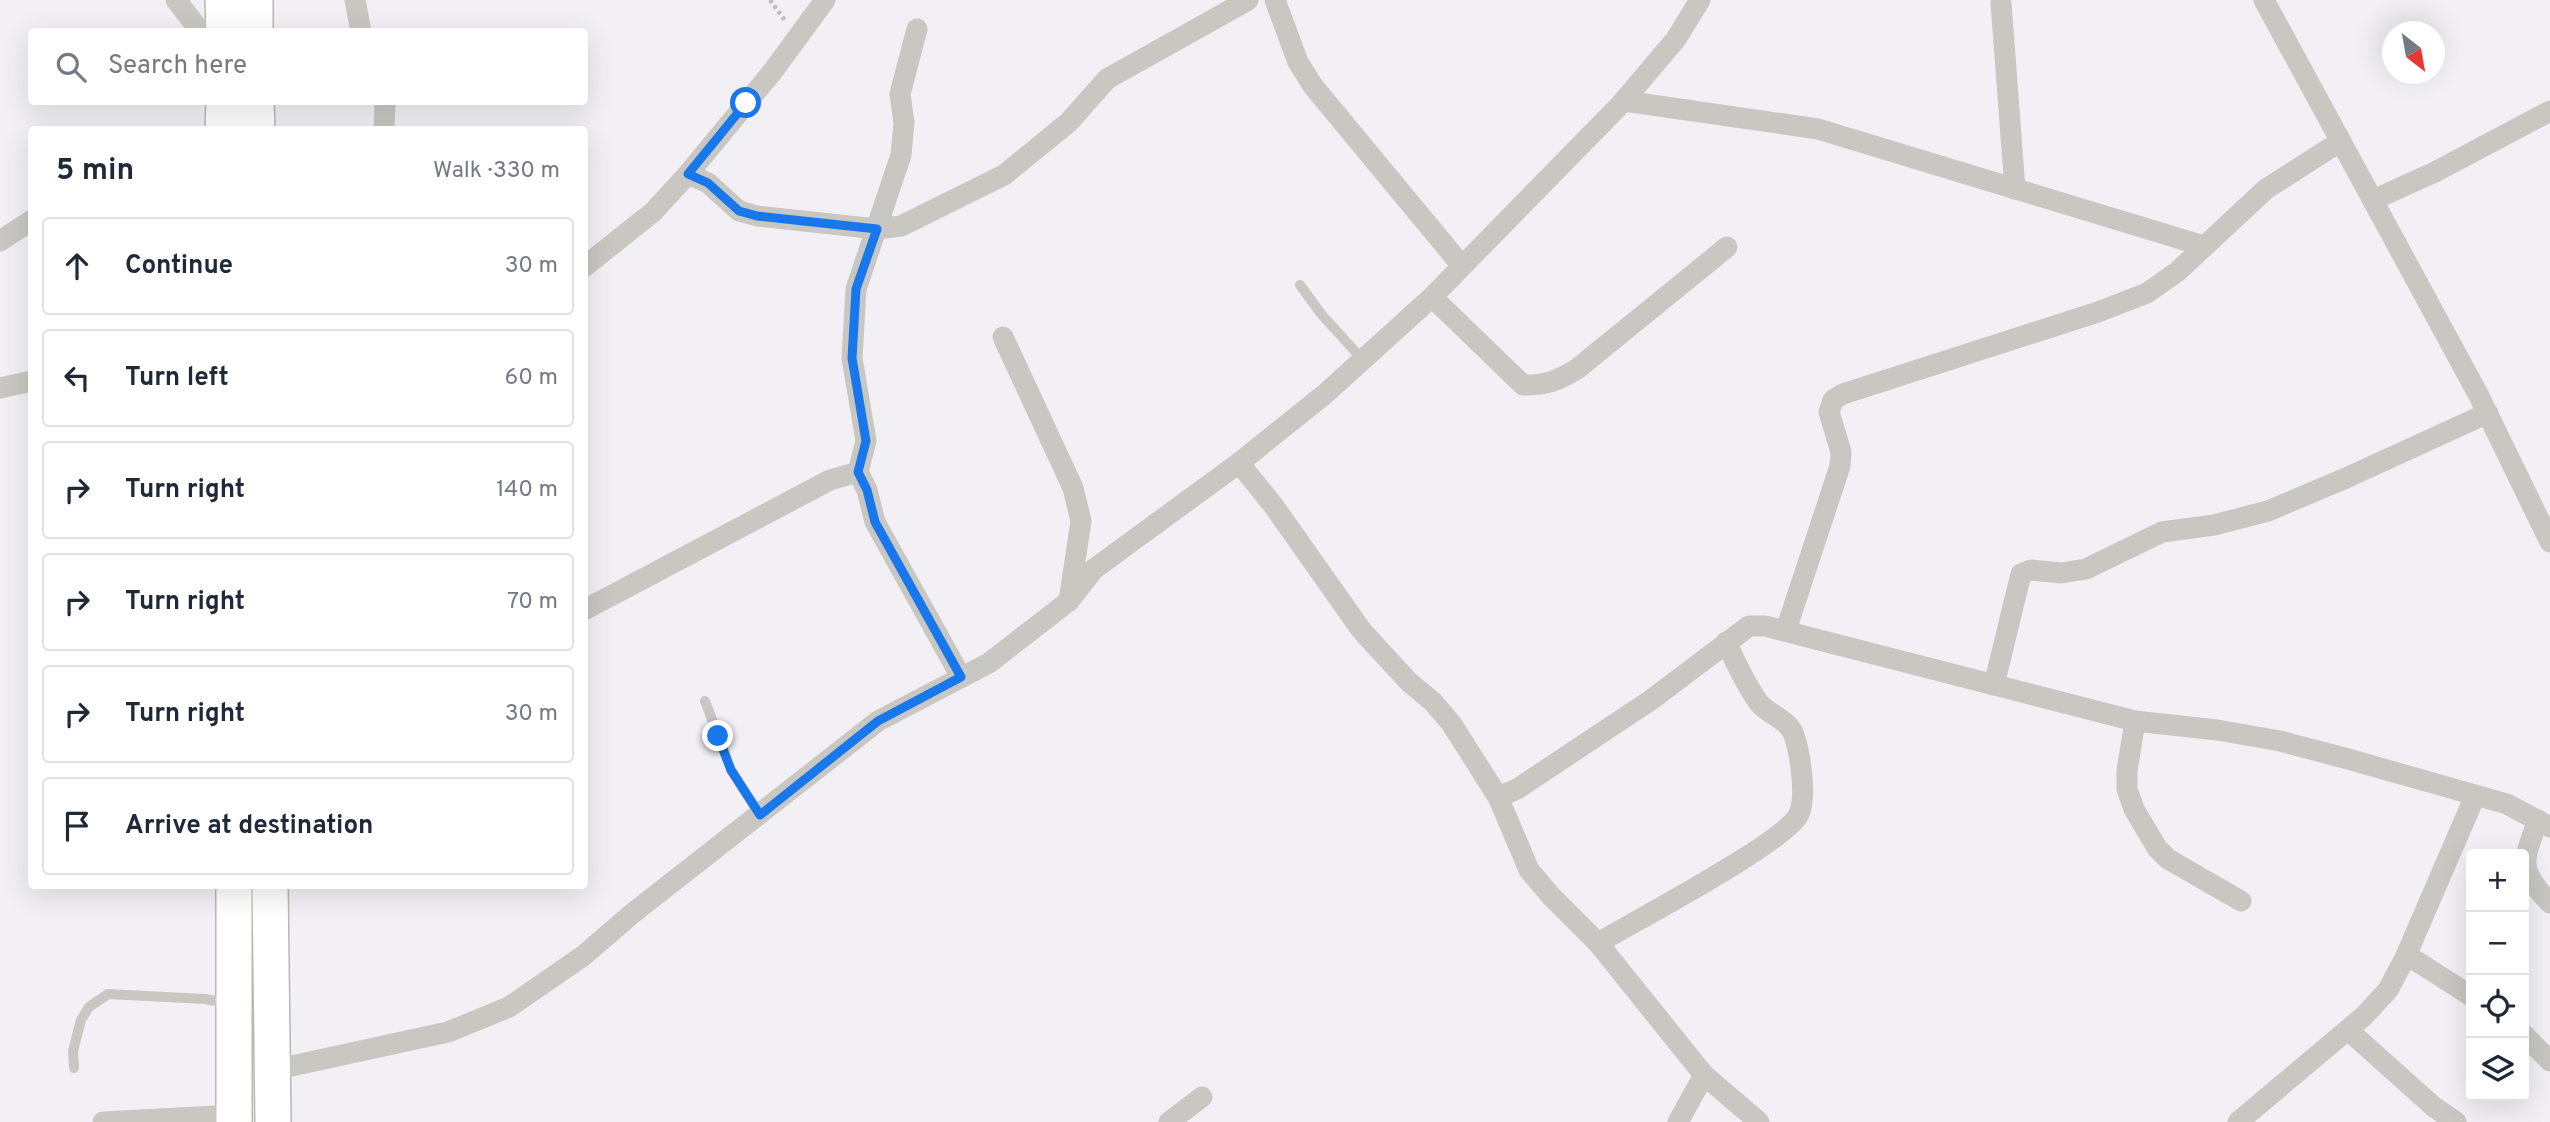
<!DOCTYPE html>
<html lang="en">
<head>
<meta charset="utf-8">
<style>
	:root { --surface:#fff; --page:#f2f2f3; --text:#1f2937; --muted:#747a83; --line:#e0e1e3 }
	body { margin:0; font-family:Overpass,sans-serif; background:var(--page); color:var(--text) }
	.controls { position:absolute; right:21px; bottom:21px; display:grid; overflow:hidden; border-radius:7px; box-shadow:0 7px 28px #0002 }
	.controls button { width:63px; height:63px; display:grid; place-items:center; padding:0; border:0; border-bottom:2px solid var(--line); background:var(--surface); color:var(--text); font:35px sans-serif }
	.compass { position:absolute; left:2382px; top:21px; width:63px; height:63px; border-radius:50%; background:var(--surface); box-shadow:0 7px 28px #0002; rotate:149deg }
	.stop { position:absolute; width:21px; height:21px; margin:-16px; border:5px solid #1977ec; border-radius:50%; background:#fff }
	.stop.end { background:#1977ec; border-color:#fff; box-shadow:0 2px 7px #0008 }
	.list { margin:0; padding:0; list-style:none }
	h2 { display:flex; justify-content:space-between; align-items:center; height:91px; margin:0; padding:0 28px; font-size:30px }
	h2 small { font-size:23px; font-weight:400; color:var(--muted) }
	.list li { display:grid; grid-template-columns:46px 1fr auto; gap:21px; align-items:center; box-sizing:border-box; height:98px; margin:0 14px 14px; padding:0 14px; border:2px solid var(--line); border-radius:7px }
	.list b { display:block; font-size:26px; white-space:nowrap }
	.list em { font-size:23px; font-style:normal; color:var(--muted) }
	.icon { flex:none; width:38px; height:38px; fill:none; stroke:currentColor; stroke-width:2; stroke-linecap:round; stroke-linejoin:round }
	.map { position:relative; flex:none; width:2550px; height:1122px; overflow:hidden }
	.search { position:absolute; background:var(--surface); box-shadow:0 7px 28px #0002; left:28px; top:28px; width:560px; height:77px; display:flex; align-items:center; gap:18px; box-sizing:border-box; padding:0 24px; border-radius:7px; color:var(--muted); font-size:26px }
	.panel { position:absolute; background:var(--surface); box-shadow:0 7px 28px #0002; left:28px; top:126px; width:560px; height:763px; border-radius:7px }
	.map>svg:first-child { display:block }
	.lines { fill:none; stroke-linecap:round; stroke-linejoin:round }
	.primary-casing { stroke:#b9b7b0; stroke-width:38 }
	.path { stroke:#bebdb9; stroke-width:4.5; stroke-dasharray:3.5 3.5; stroke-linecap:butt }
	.service { stroke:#c8c7c1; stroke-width:10 }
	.minor { stroke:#c8c7c1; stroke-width:21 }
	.primary { stroke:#fff; stroke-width:35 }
	.route { stroke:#1977ec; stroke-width:9 }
</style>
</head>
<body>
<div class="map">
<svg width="2550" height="1122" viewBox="0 0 2550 1122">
	<rect width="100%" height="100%" fill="#f2f0f5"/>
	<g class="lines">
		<defs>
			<g id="primary">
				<polyline points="223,0 224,32"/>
				<polyline points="255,0 255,32"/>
				<polyline points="256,102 257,130"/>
				<polyline points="223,130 224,102"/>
				<polyline points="234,886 234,1122"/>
				<polyline points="270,886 273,1122"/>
			</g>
		</defs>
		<!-- primary casing -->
		<use href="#primary" class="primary-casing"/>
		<!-- path -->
		<polyline class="path" points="770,0 786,22"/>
		<!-- service -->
		<g class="service">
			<polyline points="1300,285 1322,315 1363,360"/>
			<polyline points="705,701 731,770 760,815"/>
			<polyline points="74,1068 73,1051 81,1020 89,1007 108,994 205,999 217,1001 227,1008"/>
		</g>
		<!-- minor -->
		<g class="minor">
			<polyline points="176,0 201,32"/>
			<polyline points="355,0 361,32"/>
			<polyline points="1275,0 1298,62 1313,86 1462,266"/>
			<polyline points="2264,0 2478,394 2550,542"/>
			<polyline points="2001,3 2015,189"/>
			<polyline points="1624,101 1818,129 2204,246"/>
			<polyline points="384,130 385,102"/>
			<polyline points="688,174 708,183 739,211 757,216 877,229 901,226 1004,175 1069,122 1107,79 1248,0"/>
			<polyline points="2373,200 2435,172 2550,111"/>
			<polyline points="0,241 32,220"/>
			<polyline points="584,267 653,212 688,174 773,71 825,0"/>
			<path d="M 1432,297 L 1523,385 C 1545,386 1559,380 1577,369 L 1727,247"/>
			<polyline points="1003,337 1073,488 1081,521 1069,601"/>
			<polyline points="0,388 32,381"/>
			<polyline points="1239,463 1273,505 1362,631 1409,682 1433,702 1451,723 1498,797 1529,870 1551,896 1598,943 1704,1075 1759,1122"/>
			<polyline points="858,472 866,441 852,358 856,289 901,155 904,123 900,94 917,29"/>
			<polyline points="584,610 830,480 858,472 867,490 875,522 961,677"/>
			<polyline points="1786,630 1840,466 1841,452 1829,412 1833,400 1843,394 2098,312 2147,293 2177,272 2266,189 2341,141"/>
			<polyline points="1994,685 2021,574 2031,570 2061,573 2086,569 2162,532 2214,525 2268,511 2346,478 2488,413"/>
			<polyline points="2135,721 2127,771 2127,789 2134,809 2157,848 2168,859 2241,901"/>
			<polyline points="1498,797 1517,789 1651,700 1749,626 1765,626 2135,721 2217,730 2280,741 2348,759 2507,804 2550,827"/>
			<path d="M 2538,820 C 2523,862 2517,868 2550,903"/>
			<path d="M 1598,943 C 1633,922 1786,842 1799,814 C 1807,796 1800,753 1794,735 C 1788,719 1769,715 1759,703 C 1745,684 1736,663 1726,642"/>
			<polyline points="2407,955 2471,996"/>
			<polyline points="2348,1030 2434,1107 2456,1122"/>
			<polyline points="2524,1035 2550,1061"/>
			<polyline points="273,1070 448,1032 509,1007 583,956 633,913 878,721 989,663 1069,601 1094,569 1239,463 1325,394 1432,297 1621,104 1676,39 1700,0"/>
			<polyline points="103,1122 234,1115"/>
			<polyline points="1169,1122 1202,1097"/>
			<polyline points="1678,1122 1704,1075"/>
			<polyline points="2238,1122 2364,1016 2388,990 2405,958 2475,796"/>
		</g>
		<!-- primary -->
		<use href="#primary" class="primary"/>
	</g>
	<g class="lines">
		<!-- route -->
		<polyline class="route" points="718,736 731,770 760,815 878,721 961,677 875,522 867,490 858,472 866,441 852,358 856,289 877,229 757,216 739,211 708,183 688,174 746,103"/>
	</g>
</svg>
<div class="controls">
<button>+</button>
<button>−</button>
<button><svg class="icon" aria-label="locate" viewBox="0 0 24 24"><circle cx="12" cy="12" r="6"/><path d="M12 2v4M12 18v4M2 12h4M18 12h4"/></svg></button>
<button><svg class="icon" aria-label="layers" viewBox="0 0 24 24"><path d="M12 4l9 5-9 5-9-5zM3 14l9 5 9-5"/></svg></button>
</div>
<svg class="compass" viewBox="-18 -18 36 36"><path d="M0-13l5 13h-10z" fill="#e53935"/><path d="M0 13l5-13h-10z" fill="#747a83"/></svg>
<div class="stop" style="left:746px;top:103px"></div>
<div class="stop end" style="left:718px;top:736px"></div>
<div class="search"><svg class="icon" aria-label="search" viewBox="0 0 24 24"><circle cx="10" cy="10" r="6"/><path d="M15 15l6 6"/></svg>Search here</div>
<section class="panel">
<h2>5 min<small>Walk · 330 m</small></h2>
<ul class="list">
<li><svg class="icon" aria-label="ahead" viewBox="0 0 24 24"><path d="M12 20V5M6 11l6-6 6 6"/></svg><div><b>Continue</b></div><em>30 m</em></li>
<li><svg class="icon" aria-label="left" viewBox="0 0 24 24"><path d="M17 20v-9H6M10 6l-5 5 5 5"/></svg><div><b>Turn left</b></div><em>60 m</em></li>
<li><svg class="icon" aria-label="right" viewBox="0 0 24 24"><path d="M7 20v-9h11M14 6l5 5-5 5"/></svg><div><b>Turn right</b></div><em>140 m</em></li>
<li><svg class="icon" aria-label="right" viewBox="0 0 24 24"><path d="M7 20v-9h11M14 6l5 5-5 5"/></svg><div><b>Turn right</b></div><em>70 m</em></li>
<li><svg class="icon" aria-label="right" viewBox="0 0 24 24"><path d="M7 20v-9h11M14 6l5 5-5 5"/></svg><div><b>Turn right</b></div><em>30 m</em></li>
<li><svg class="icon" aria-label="arrive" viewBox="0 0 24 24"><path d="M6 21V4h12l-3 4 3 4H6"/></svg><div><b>Arrive at destination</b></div></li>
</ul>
</section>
</div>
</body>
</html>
